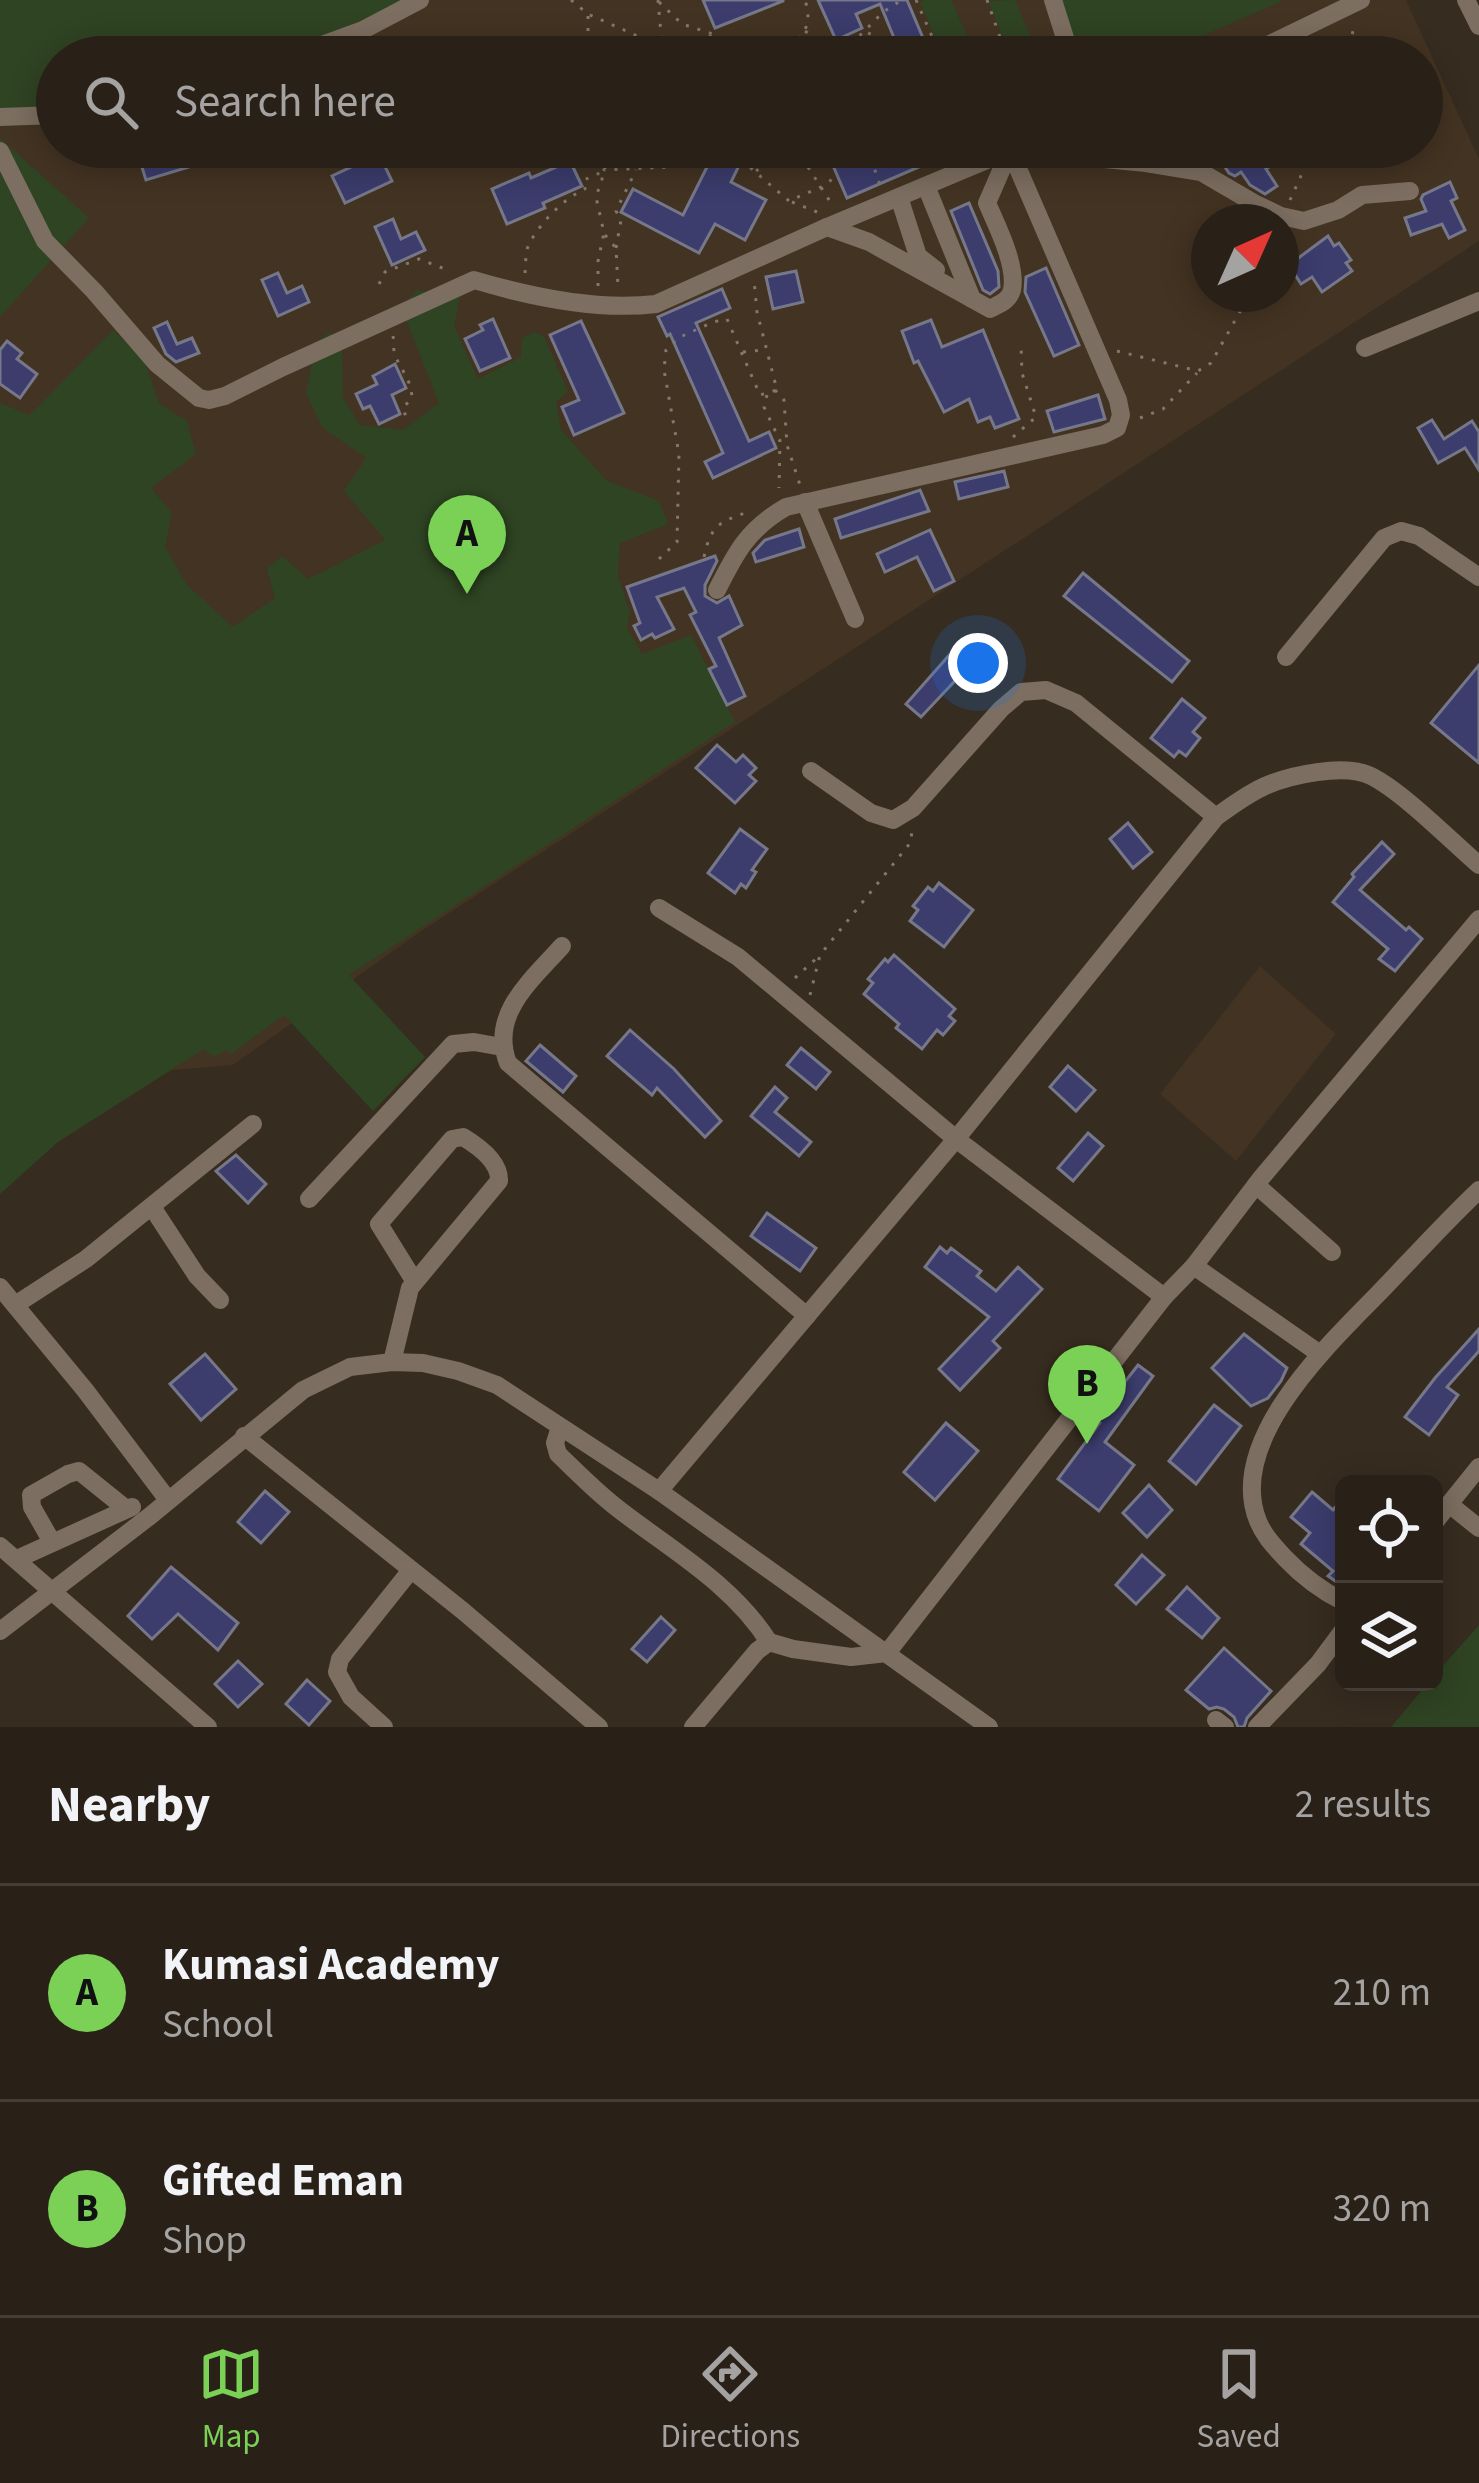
<!DOCTYPE html>
<html lang="en">
<head>
<meta charset="utf-8">
<style>
	:root { --surface:#292118; --page:#352e25; --text:#f1f3f6; --muted:#a5a3a2; --line:#453e37; --accent:#7ad156 }
	body { margin:0; font-family:"Source Sans 3",sans-serif; background:var(--page); color:var(--text) }
	.controls { position:absolute; right:36px; bottom:36px; display:grid; overflow:hidden; border-radius:18px; box-shadow:0 6px 30px #0003 }
	.controls button { width:108px; height:108px; display:grid; place-items:center; padding:0; border:0; border-bottom:3px solid var(--line); background:var(--surface); color:var(--text); font:60px sans-serif }
	.compass { position:absolute; left:1191px; top:204px; width:108px; height:108px; border-radius:50%; background:var(--surface); box-shadow:0 6px 30px #0003; rotate:45deg }
	.you { position:absolute; left:978px; top:663px; width:42px; height:42px; margin:-30px; border:9px solid #fff; border-radius:50%; background:#1a73e8; box-shadow:0 0 0 18px #1a73e833 }
	.badge { display:grid; place-items:center; width:78px; height:78px; border-radius:50%; background:var(--accent); color:#111; font-size:39px; font-weight:700 }
	.pin { position:absolute; translate:-50% -99px; filter:drop-shadow(0 3px 6px #0008) }
	.pin::after { content:''; position:absolute; top:63px; width:42px; height:36px; background:inherit; clip-path:polygon(0 0,100% 0,50% 100%) }
	.list { margin:0; padding:0; list-style:none }
	h2 { display:flex; justify-content:space-between; align-items:center; height:156px; margin:0; padding:0 48px; font-size:51px }
	h2 small { font-size:39px; font-weight:400; color:var(--muted) }
	.list li { display:grid; grid-template-columns:78px 1fr auto; gap:36px; align-items:center; box-sizing:border-box; height:216px; padding:0 48px; border-top:3px solid var(--line) }
	.list b { display:block; font-size:45px; white-space:nowrap }
	.list p { margin:0; font-size:39px; white-space:nowrap; color:var(--muted) }
	.list em { font-size:39px; font-style:normal; color:var(--muted) }
	.icon { flex:none; width:66px; height:66px; fill:none; stroke:currentColor; stroke-width:2; stroke-linecap:round; stroke-linejoin:round }
	.map { position:relative; flex:none; width:1479px; height:1727px; overflow:hidden }
	.search { position:absolute; background:var(--surface); box-shadow:0 6px 30px #0003; left:36px; right:36px; top:36px; height:132px; display:flex; align-items:center; gap:30px; box-sizing:border-box; padding:0 42px; border-radius:66px; color:var(--muted); font-size:45px }
	.sheet { height:588px; background:var(--surface) }
	nav { display:flex; justify-content:space-around; align-items:center; box-sizing:border-box; height:168px; border-top:3px solid var(--line); background:var(--surface); font-size:33px; color:var(--muted) }
	nav a { display:grid; justify-items:center; gap:6px }
	nav .on { color:var(--accent) }
	.map>svg:first-child { display:block }
	.built { fill:#433322; fill-rule:evenodd }
	.green { fill:#2f4423 }
	.building { fill:#3c3c6d; stroke:#76788a; stroke-width:3 }
	.lines { fill:none; stroke-linecap:round; stroke-linejoin:round }
	.path { stroke:#82786e; stroke-width:3; stroke-dasharray:3 9; stroke-linecap:butt }
	.minor { stroke:#7c6e60; stroke-width:18 }
</style>
</head>
<body>
<div class="map">
<svg width="1479" height="1727" viewBox="0 0 1479 1727">
	<rect width="100%" height="100%" fill="#372c20"/>
	<!-- built -->
	<g class="built">
		<path d="M 0,0 L 1406,0 L 1479,159 L 1479,241 L 417,934 L 233,1065 L 162,1071 L 0,1060 ZM 57,57 L 1422,57 L 1422,147 L 57,147 ZM 1209,222 L 1281,222 L 1281,294 L 1209,294 Z"/>
		<polygon points="1260,966 1336,1034 1236,1161 1160,1094"/>
	</g>
	<!-- green -->
	<g class="green">
		<path d="M 0,0 L 403,0 C 365,19 328,38 286,46 C 261,52 235,50 210,57 L 57,57 L 57,105 L 12,113 L 0,110 Z"/>
		<polygon points="926,0 951,0 977,57 943,57 920,2"/>
		<polygon points="1015,0 1037,52 1026,57 1011,57 988,1"/>
		<polygon points="1053,0 1284,0 1155,57 1080,57"/>
		<polygon points="0,138 89,218 0,317"/>
		<polygon points="417,290 460,296 454,326 478,379 521,357 522,338 534,332 544,336 568,392 556,402 561,430 607,481 659,501 668,524 620,543 618,575 630,613 627,628 642,654 691,635 735,722 349,975 425,1057 373,1111 284,1015 231,1054 226,1050 214,1057 204,1049 58,1142 0,1194 0,403 30,415 113,330 145,361 159,403 187,421 196,454 151,488 172,513 165,547 187,585 233,627 275,598 267,569 282,556 308,579 385,540 344,491 366,458 322,427 306,393 316,342 330,332 342,348 343,398 360,425 403,430 439,403 401,307"/>
		<polygon points="1479,1625 1479,1727 1391,1727 1429,1682 1434,1682 1434,1676"/>
	</g>
	<!-- building -->
	<g class="building">
		<polygon points="703,0 783,0 783,1 715,28"/>
		<polygon points="818,0 907,0 931,57 902,57 880,4 856,14 862,28 836,40"/>
		<polygon points="178,147 244,147 245,150 146,180 139,158"/>
		<polygon points="717,147 748,147 731,182 766,200 745,240 715,224 699,253 621,212 633,189 683,215"/>
		<polygon points="825,147 857,147 863,162 898,147 965,147 847,198"/>
		<polygon points="1229,147 1273,147 1281,159 1266,169 1277,186 1265,194 1250,185 1241,172 1235,176 1229,173 1217,155"/>
		<polygon points="379,154 392,181 345,203 332,176"/>
		<polygon points="570,161 582,186 543,203 545,208 507,224 492,189 529,173 531,178"/>
		<polygon points="1450,182 1457,198 1451,201 1465,230 1449,238 1442,224 1411,235 1405,218 1426,211 1421,199 1423,195"/>
		<polygon points="969,203 998,271 999,287 990,294 983,290 951,211"/>
		<polygon points="393,219 401,239 416,232 425,250 392,265 375,227"/>
		<polygon points="1328,236 1334,246 1339,243 1351,260 1346,263 1352,271 1322,292 1312,277 1301,284 1289,265"/>
		<polygon points="1046,268 1079,345 1054,356 1025,292 1026,277"/>
		<polygon points="796,271 803,302 773,309 766,277"/>
		<polygon points="278,273 287,293 302,286 309,302 278,316 262,280"/>
		<polygon points="722,289 730,308 696,323 749,441 769,432 776,448 713,478 705,462 723,453 670,334 667,336 658,317"/>
		<polygon points="493,319 510,358 480,371 465,339 483,330 480,325"/>
		<polygon points="931,320 942,347 983,330 1019,419 995,428 990,417 978,422 969,399 944,412 918,361 914,363 902,331"/>
		<polygon points="581,321 624,413 574,435 562,407 579,400 550,335"/>
		<polygon points="167,322 177,344 192,338 199,353 176,362 166,354 154,328"/>
		<polygon points="7,341 22,353 17,359 37,374 20,398 0,384 0,350"/>
		<polygon points="395,364 406,388 392,395 400,414 379,424 370,406 363,409 356,394 377,384 373,376"/>
		<polygon points="1098,395 1105,419 1054,432 1047,411"/>
		<polygon points="1432,420 1444,439 1472,421 1479,432 1479,470 1465,448 1438,463 1418,428"/>
		<polygon points="1004,471 1008,487 959,499 955,482"/>
		<polygon points="920,490 929,511 841,538 835,519"/>
		<polygon points="799,529 804,547 756,562 753,553 765,540"/>
		<polygon points="930,530 954,581 934,591 917,557 885,572 877,554"/>
		<polygon points="715,556 717,561 705,585 705,596 717,603 729,596 742,625 719,638 745,696 727,705 709,669 716,666 690,615 696,612 684,588 657,597 674,629 655,638 652,634 641,640 634,626 640,623 627,587"/>
		<polygon points="1083,573 1189,661 1172,682 1064,596"/>
		<polygon points="952,652 968,667 921,717 906,704"/>
		<polygon points="1479,665 1479,763 1431,723"/>
		<polygon points="1182,699 1205,718 1193,732 1200,738 1186,756 1179,751 1174,757 1151,738"/>
		<polygon points="717,745 736,762 743,755 756,768 749,775 756,781 735,803 696,768"/>
		<polygon points="1128,823 1152,852 1133,868 1110,839"/>
		<polygon points="740,829 767,849 752,870 756,872 746,888 741,884 735,893 708,873"/>
		<polygon points="1382,842 1394,854 1360,890 1406,930 1409,927 1422,939 1395,971 1379,959 1388,949 1333,902 1354,877 1352,874"/>
		<polygon points="939,883 973,910 944,947 910,921 918,910 913,906 928,887 933,891"/>
		<polygon points="894,955 955,1009 949,1016 955,1021 943,1035 937,1030 922,1049 896,1028 899,1024 864,994 873,983 868,979 885,959 888,962"/>
		<polygon points="630,1030 674,1069 721,1121 705,1137 657,1088 652,1095 607,1056"/>
		<polygon points="540,1045 576,1076 563,1092 526,1061"/>
		<polygon points="801,1048 830,1072 816,1089 787,1065"/>
		<polygon points="1068,1066 1095,1090 1076,1111 1050,1087"/>
		<polygon points="775,1087 787,1098 775,1112 811,1142 799,1156 751,1116"/>
		<polygon points="1088,1133 1103,1146 1073,1181 1058,1168"/>
		<polygon points="236,1155 266,1184 248,1203 216,1171"/>
		<polygon points="767,1213 816,1248 800,1271 751,1236"/>
		<polygon points="940,1247 947,1253 951,1248 981,1271 977,1276 996,1291 1018,1267 1042,1289 993,1341 1000,1348 960,1390 939,1369 989,1317 925,1267"/>
		<polygon points="1479,1329 1479,1351 1447,1387 1458,1395 1429,1435 1405,1417 1435,1378"/>
		<polygon points="1244,1334 1287,1368 1281,1381 1268,1398 1251,1406 1212,1368"/>
		<polygon points="205,1354 236,1389 201,1420 170,1384"/>
		<polygon points="1138,1365 1153,1376 1105,1442 1134,1465 1099,1511 1058,1479 1100,1423 1096,1419"/>
		<polygon points="1214,1405 1241,1426 1196,1484 1169,1461"/>
		<polygon points="946,1423 978,1451 935,1500 904,1472"/>
		<polygon points="1149,1485 1172,1510 1147,1537 1123,1513"/>
		<polygon points="265,1491 289,1512 261,1543 238,1522"/>
		<polygon points="1312,1492 1333,1510 1344,1497 1344,1587 1328,1576 1333,1571 1301,1544 1310,1533 1291,1517"/>
		<polygon points="1142,1555 1164,1575 1136,1604 1116,1585"/>
		<polygon points="171,1567 238,1623 218,1650 178,1614 152,1639 128,1616"/>
		<polygon points="1187,1587 1219,1618 1202,1638 1167,1609"/>
		<polygon points="661,1617 675,1630 647,1662 632,1649"/>
		<polygon points="1224,1648 1271,1691 1247,1718 1244,1727 1238,1727 1234,1717 1224,1709 1217,1707 1209,1709 1186,1690"/>
		<polygon points="238,1661 262,1684 238,1707 215,1684"/>
		<polygon points="307,1680 330,1701 309,1725 286,1704"/>
	</g>
	<g class="lines">
		<!-- path -->
		<g class="path">
			<polyline points="571,0 588,14 662,47"/>
			<polyline points="658,0 663,57"/>
			<polyline points="916,0 941,57"/>
			<polyline points="987,0 1007,57"/>
			<polyline points="659,2 682,24 716,35 738,57"/>
			<polyline points="588,16 588,41 593,57"/>
			<path d="M 805,31 C 861,69 861,16 904,0"/>
			<polyline points="868,33 878,37 891,57"/>
			<polyline points="681,57 696,40 714,35"/>
			<path d="M 783,57 C 801,35 814,29 805,0"/>
			<polyline points="1035,57 1050,53"/>
			<polyline points="1345,57 1355,25"/>
			<polyline points="560,147 605,170 671,167 695,157 694,147"/>
			<polyline points="753,147 746,164 789,201 821,187 837,176"/>
			<polyline points="795,147 833,206"/>
			<polyline points="867,147 880,185"/>
			<polyline points="756,171 790,147"/>
			<polyline points="1290,200 1314,147"/>
			<polyline points="792,202 817,212"/>
			<polyline points="605,235 616,248 618,287"/>
			<polyline points="616,248 621,220 616,211 636,170"/>
			<path d="M 525,273 C 526,264 525,252 529,244 C 541,222 563,199 585,189 L 584,180 L 604,171"/>
			<polyline points="379,284 385,272 419,259 450,271"/>
			<polyline points="598,286 598,261 604,233 596,197 605,170 606,147"/>
			<path d="M 393,336 C 394,342 393,349 395,355 C 401,371 411,378 412,398 L 403,408 L 406,417"/>
			<polyline points="1117,351 1198,371 1211,363 1250,294"/>
			<polyline points="743,352 763,350"/>
			<polyline points="775,390 784,400 787,445 801,488"/>
			<polyline points="767,395 764,407 780,441 779,488"/>
			<polyline points="1140,418 1163,409 1197,373"/>
			<polyline points="1013,437 1036,417 1022,373 1021,345"/>
			<path d="M 704,557 C 711,525 719,522 748,512"/>
			<polyline points="659,559 677,542 679,454 664,370 666,350 678,338 713,322 727,319 760,395 777,390 757,312 754,280"/>
			<polyline points="795,978 819,956"/>
			<polyline points="810,995 820,955 911,842 912,828"/>
		</g>
		<!-- minor -->
		<g class="minor">
			<polyline points="1053,0 1071,57"/>
			<polyline points="1466,0 1479,26"/>
			<polyline points="265,57 314,48 363,30 420,0"/>
			<polyline points="1243,57 1361,0"/>
			<polyline points="0,117 57,115"/>
			<polyline points="1010,150 1146,163 1201,172 1254,203 1281,216 1304,221 1338,210 1362,195 1410,191"/>
			<path d="M 0,151 L 45,241 L 94,291 L 157,364 L 199,398 L 209,400 L 225,396 L 283,367 L 474,280 C 531,297 597,311 656,304 L 827,227 L 1018,147"/>
			<polyline points="899,197 918,256 936,270"/>
			<polyline points="827,227 869,242 972,299"/>
			<polyline points="1365,348 1479,301"/>
			<polyline points="805,502 855,619"/>
			<path d="M 717,590 C 736,552 748,529 786,507 L 1103,435 L 1117,428 L 1121,415 L 1118,400 L 1010,150 L 987,203 C 997,226 1017,265 1012,290 C 1009,301 999,304 990,309 L 972,299 L 926,186"/>
			<polyline points="1286,657 1384,538 1401,531 1419,536 1479,577"/>
			<polyline points="811,771 871,813 893,820 913,808 1001,709 1021,692 1046,690 1076,703 1216,817"/>
			<polyline points="659,908 738,957 956,1139 1164,1297"/>
			<path d="M 562,946 C 532,980 489,1014 508,1063 L 807,1316"/>
			<polyline points="1256,1185 1332,1252"/>
			<polyline points="309,1199 453,1044 474,1042 502,1047"/>
			<polyline points="152,1207 197,1276 220,1300"/>
			<polyline points="1194,1266 1320,1354"/>
			<polyline points="0,1287 85,1390 168,1500"/>
			<polyline points="15,1305 86,1259 253,1124"/>
			<path d="M 392,1362 L 410,1288 L 499,1181 C 500,1162 478,1146 463,1137 L 452,1139 L 379,1224 L 415,1282"/>
			<path d="M 560,1427 L 555,1443 L 558,1454 C 578,1473 598,1494 621,1511 C 673,1551 733,1585 769,1642"/>
			<polyline points="244,1436 463,1611 599,1727"/>
			<path d="M 659,1491 L 956,1139 L 1216,817 C 1231,806 1246,795 1263,787 C 1289,775 1345,763 1371,776 C 1403,792 1450,840 1479,865"/>
			<polyline points="1449,1504 1479,1528"/>
			<polyline points="1434,1523 1479,1467"/>
			<polyline points="52,1542 32,1507 31,1495 68,1474 79,1471 125,1508"/>
			<polyline points="0,1546 208,1727"/>
			<polyline points="17,1559 132,1507"/>
			<path d="M 1344,1602 C 1322,1591 1302,1576 1285,1558 C 1274,1546 1264,1536 1258,1521 C 1226,1442 1326,1347 1376,1296 C 1410,1261 1443,1224 1479,1190"/>
			<polyline points="0,1631 150,1516 303,1390 350,1367 392,1362 423,1363 458,1371 497,1385 659,1491 989,1727"/>
			<polyline points="1216,1720 1225,1727"/>
			<polyline points="384,1727 351,1697 337,1672 340,1659 411,1570"/>
			<polyline points="693,1727 757,1651 769,1642 793,1649 851,1657 887,1653 1164,1297 1194,1266 1262,1177 1479,919"/>
			<polyline points="1257,1727 1318,1664 1344,1629"/>
		</g>
	</g>
</svg>
<div class="controls">
<button><svg class="icon" aria-label="locate" viewBox="0 0 24 24"><circle cx="12" cy="12" r="6"/><path d="M12 2v4M12 18v4M2 12h4M18 12h4"/></svg></button>
<button><svg class="icon" aria-label="layers" viewBox="0 0 24 24"><path d="M12 4l9 5-9 5-9-5zM3 14l9 5 9-5"/></svg></button>
</div>
<svg class="compass" viewBox="-18 -18 36 36"><path d="M0-13l5 13h-10z" fill="#e53935"/><path d="M0 13l5-13h-10z" fill="#a5a3a2"/></svg>
<div class="you"></div>
<div class="pin badge" style="left:467px;top:594px">A</div>
<div class="pin badge" style="left:1087px;top:1444px">B</div>
<div class="search"><svg class="icon" aria-label="search" viewBox="0 0 24 24"><circle cx="10" cy="10" r="6"/><path d="M15 15l6 6"/></svg>Search here</div>
</div>
<section class="sheet">
<h2>Nearby<small>2 results</small></h2>
<ul class="list">
<li><span class="badge">A</span><div><b>Kumasi Academy</b><p>School</p></div><em>210 m</em></li>
<li><span class="badge">B</span><div><b>Gifted Eman</b><p>Shop</p></div><em>320 m</em></li>
</ul>
</section>
<nav>
<a class="on"><svg class="icon" aria-label="map" viewBox="0 0 24 24"><path d="M3 6l6-2 6 2 6-2v14l-6 2-6-2-6 2zM9 4v14M15 6v14"/></svg>Map</a>
<a><svg class="icon" aria-label="directions" viewBox="0 0 24 24"><path d="M12 3l9 9-9 9-9-9zM9 14v-3h6M13 9l2 2-2 2"/></svg>Directions</a>
<a><svg class="icon" aria-label="saved" viewBox="0 0 24 24"><path d="M7 4h10v16l-5-4-5 4z"/></svg>Saved</a>
</nav>
</body>
</html>
